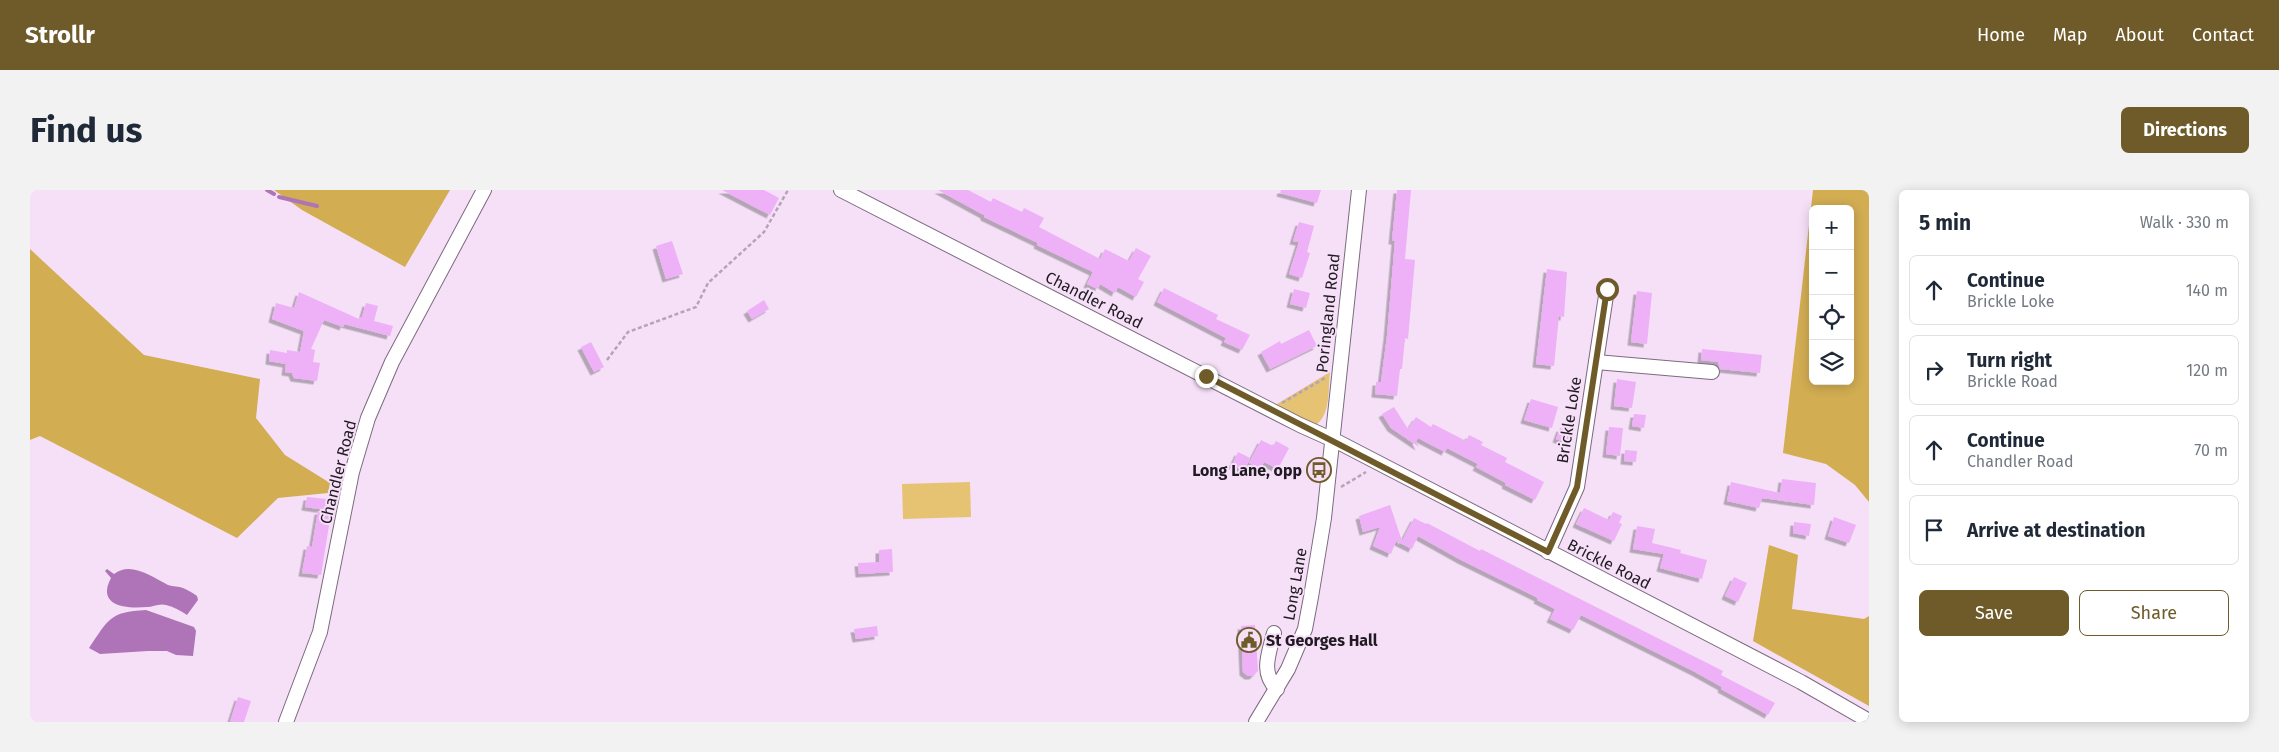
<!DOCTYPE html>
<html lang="en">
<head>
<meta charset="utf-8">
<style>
	:root { --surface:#fff; --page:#f2f2f3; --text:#1f2937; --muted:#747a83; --line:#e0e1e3; --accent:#6f5a29 }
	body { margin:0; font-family:"Fira Sans",sans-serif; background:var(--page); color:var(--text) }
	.controls { position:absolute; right:15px; top:15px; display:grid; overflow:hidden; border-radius:8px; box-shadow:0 2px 12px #0003 }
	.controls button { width:45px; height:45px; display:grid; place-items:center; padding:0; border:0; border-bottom:1px solid var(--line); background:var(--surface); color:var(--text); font:25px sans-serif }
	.stop { position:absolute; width:15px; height:15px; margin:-11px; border:4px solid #6f5a29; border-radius:50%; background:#fff }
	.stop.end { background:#6f5a29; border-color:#fff; box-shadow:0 1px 5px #0008 }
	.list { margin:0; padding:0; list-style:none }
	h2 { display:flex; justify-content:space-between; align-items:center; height:65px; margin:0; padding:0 20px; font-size:21px }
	h2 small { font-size:16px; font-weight:400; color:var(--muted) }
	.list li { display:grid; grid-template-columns:32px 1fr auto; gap:15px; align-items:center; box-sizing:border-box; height:70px; margin:0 10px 10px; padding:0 10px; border:1px solid var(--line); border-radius:8px }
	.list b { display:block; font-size:19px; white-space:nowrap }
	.list p { margin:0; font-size:16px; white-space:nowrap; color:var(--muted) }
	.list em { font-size:16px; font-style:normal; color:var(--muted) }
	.actions { display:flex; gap:10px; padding:15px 20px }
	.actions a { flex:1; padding:11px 0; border:1px solid var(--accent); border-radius:8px; text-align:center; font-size:18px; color:var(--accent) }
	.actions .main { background:var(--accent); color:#fff }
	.icon { flex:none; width:28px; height:28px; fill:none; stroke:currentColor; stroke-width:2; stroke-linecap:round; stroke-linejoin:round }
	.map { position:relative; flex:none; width:1839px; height:532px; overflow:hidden; border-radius:8px }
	header { display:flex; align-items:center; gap:30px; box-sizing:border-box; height:70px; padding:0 25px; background:var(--accent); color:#fff }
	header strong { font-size:24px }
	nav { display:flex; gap:28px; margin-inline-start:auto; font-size:18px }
	.intro { display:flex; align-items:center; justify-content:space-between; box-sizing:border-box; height:120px; padding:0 30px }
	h1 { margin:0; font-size:35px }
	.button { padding:12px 22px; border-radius:8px; background:var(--accent); color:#fff; font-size:18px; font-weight:700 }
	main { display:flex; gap:30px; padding:0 30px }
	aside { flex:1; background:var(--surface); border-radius:8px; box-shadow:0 2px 12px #0003 }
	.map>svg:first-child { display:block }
	.green { fill:#e5c373 }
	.forest { fill:#d2ad52; fill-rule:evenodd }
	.water { fill:#af74b7 }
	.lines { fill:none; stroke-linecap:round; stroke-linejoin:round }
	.stream { stroke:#af74b7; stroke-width:4 }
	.building { fill:#eeb0f7; filter:url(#shadow) }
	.minor-casing { stroke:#7c6a7f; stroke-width:16 }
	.path { stroke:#b5a4b7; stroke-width:2.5; stroke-dasharray:4 2.5; stroke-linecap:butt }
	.minor { stroke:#fff; stroke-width:14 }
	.route { stroke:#6f5a29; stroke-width:6 }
	.labels { text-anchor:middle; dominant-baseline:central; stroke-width:4; stroke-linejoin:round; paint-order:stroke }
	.street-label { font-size:16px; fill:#211a22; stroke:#f5e0f8 }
	.poi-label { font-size:16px; font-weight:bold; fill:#211a22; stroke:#f5e0f8; text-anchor:end }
</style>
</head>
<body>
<header>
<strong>Strollr</strong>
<nav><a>Home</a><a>Map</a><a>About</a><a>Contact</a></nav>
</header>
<div class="intro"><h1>Find us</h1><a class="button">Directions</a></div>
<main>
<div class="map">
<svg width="1839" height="532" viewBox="0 0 1839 532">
	<defs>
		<filter id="shadow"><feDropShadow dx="-3.5" dy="3.5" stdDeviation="0" flood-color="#0004"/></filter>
	</defs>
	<rect width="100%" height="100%" fill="#f5e0f8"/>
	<!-- green -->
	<g class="green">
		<path d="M 1300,182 C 1298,199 1301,224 1286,235 L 1242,217 Z"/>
		<polygon points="940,292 941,327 873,329 872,294"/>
	</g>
	<!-- forest -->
	<g class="forest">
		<polygon points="244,0 420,0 375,77 272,20"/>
		<path d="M 1783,0 L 1839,0 L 1839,312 L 1825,295 L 1796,274 L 1753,263 ZM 1783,19 L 1820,19 L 1820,191 L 1783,191 Z"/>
		<polygon points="0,59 114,165 230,189 226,228 255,265 300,293 298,303 248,308 207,348 10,246 0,250"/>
		<polygon points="1739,355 1768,365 1762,419 1834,429 1839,426 1839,516 1723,451"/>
	</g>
	<!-- water -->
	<g class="water">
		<path d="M 77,379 L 84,384 C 101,371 122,387 138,395 C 143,397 149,396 153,398 C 158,400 163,403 167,406 L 168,410 L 157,425 C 151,421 144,417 136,415 C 129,413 123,417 117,417 C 96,419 66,416 81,388 L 75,381 Z"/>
		<path d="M 116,420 L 164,437 L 166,441 L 163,466 L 146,465 L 137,461 L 118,461 L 70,464 L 59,458 C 79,429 79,422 116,420 Z"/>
	</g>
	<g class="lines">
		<!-- stream -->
		<g class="stream">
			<polyline points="237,0 244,4"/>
			<polyline points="249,7 287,16"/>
		</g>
	</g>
	<!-- building -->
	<g class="building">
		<polygon points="692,0 734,0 749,8 740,25"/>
		<polygon points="908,0 938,0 961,12 963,8 992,22 994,18 1014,28 1009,37 1070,69 1075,59 1099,71 1106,58 1121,66 1108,89 1114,92 1106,107 1088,97 1085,103 1070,94 1068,99 1057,94 1063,82 1007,55 1008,53 954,27 954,25"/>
		<polygon points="1251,0 1291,0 1287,13 1250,3"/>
		<polygon points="1367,0 1381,0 1375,69 1385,70 1378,149 1375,148 1372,179 1370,179 1367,206 1345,204 1346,192 1351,192 1357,146 1365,51 1362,51"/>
		<polygon points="1269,32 1284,36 1277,62 1280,63 1272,88 1259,84 1269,52 1263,51"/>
		<polygon points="642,51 653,84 636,89 626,56"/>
		<polygon points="1517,79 1537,82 1534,127 1529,126 1524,176 1506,174"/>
		<polygon points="1134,98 1188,125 1186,129 1220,145 1212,160 1194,152 1196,148 1127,112"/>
		<polygon points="1264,99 1280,103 1276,118 1260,114"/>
		<polygon points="1607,101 1622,103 1617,154 1601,152"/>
		<polygon points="269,102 329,129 329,127 332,127 336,113 348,116 344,131 363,136 360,146 314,134 313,137 294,130 281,159 285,160 283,172 290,173 287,191 264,188 262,183 255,182 256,174 239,171 240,160 257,163 257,160 270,162 274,141 242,129 246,113 264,118"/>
		<polygon points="734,110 739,119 722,129 717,121"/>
		<polygon points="1279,140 1287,156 1240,179 1231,162 1250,151 1251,154"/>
		<polygon points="561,152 574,177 564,182 551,157"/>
		<polygon points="1672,159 1732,165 1730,183 1690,179 1688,172 1671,170"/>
		<polygon points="1587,189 1606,192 1602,218 1584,216"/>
		<polygon points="1501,209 1528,217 1522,238 1494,230"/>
		<polygon points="1364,217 1378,239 1386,227 1401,237 1403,234 1436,251 1439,245 1453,252 1451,255 1477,268 1475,272 1514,292 1505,310 1475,295 1476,293 1446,277 1448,274 1417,258 1415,262 1388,248 1386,251 1389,257 1361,238 1352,224"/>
		<polygon points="1604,224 1616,225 1614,238 1602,236"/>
		<polygon points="1579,237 1593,238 1590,266 1576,264"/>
		<polygon points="1530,238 1541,242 1537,253 1526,249"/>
		<polygon points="1231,250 1243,256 1246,251 1259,258 1248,279 1234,272 1230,279 1219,273"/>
		<polygon points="1595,260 1607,261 1606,272 1594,271"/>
		<polygon points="1208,262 1220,268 1214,281 1202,275"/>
		<polygon points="1752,289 1786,293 1784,315 1732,308 1729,318 1697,311 1701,292 1750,303"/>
		<polygon points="277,307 297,309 296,320 275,317"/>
		<polygon points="1360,315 1372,351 1384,328 1396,334 1397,333 1450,361 1451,359 1693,481 1691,485 1745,513 1738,525 1691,499 1692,497 1665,482 1551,425 1543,440 1520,429 1525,419 1507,410 1508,408 1431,370 1388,346 1382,359 1366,351 1361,364 1343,356 1350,337 1333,342 1329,326"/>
		<polygon points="1554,318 1579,330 1583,322 1592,326 1589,333 1592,334 1584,351 1546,334"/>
		<polygon points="288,321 301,323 291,385 272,383 277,356 282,357"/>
		<polygon points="1804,327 1826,335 1819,353 1798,346"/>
		<polygon points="1764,332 1781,334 1779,346 1763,343"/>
		<polygon points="1607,336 1625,339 1622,353 1651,360 1650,363 1677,370 1672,389 1630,378 1634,364 1603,359"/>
		<polygon points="862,359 863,382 829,384 828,373 849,372 849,360"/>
		<polygon points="1704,387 1717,393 1708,412 1695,406"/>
		<polygon points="1225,435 1228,481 1223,486 1218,486 1213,482 1211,436"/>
		<polygon points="847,436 848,446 826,449 824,439"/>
		<polygon points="208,507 221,511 214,532 200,532"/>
	</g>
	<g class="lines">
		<defs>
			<g id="minor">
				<polyline points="811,0 1270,235 1310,253 1771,492 1839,531"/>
				<polyline points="1566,172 1682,182"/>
				<polyline points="1518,362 1547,297 1577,99"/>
				<path d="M 1244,443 C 1239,463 1230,483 1247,499"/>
				<polyline points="256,532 290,442 322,282 338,228 362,172 454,0"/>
				<polyline points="1226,532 1258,479 1275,439 1281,407 1294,328 1329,0"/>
			</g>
		</defs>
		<!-- minor casing -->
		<use href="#minor" class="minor-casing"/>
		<!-- path -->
		<g class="path">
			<polyline points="577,170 598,142 666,117 678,93 734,42 758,0"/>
			<polyline points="1252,213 1295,188"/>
			<polyline points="1311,297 1336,282"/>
		</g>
		<!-- minor -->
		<use href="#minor" class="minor"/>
	</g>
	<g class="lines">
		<!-- route -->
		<polyline class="route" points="1176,186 1518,362 1547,297 1577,99"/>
	</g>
	<!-- icons -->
	<defs>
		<symbol id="bus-ring" viewBox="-11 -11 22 22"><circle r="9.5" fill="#f5e0f8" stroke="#6f5a29" stroke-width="1.5"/><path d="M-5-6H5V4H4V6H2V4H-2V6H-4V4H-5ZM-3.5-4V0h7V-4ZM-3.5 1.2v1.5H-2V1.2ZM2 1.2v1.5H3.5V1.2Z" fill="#6f5a29"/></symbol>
		<symbol id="civic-ring" viewBox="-11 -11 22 22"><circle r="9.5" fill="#f5e0f8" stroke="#6f5a29" stroke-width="1.5"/><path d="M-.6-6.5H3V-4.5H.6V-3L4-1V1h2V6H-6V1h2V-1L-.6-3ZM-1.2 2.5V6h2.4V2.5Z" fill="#6f5a29"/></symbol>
	</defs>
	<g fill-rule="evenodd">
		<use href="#bus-ring" x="1275" y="266" width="28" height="28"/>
		<use href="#civic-ring" x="1205" y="436" width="28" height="28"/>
	</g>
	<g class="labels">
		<!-- street labels -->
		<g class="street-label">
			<text transform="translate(1064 110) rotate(27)">Chandler Road</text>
			<text transform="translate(1298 123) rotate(-84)">Poringland Road</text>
			<text transform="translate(1539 230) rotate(-81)">Brickle Loke</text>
			<text transform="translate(308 282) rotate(-76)">Chandler Road</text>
			<text transform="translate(1579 374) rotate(27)">Brickle Road</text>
			<text transform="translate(1265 394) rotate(-80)">Long Lane</text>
		</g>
		<!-- poi labels -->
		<g class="poi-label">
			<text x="1272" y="280">Long Lane, opp</text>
			<text x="1236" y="450" text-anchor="start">St Georges Hall</text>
		</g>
	</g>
</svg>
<div class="controls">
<button>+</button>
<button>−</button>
<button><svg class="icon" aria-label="locate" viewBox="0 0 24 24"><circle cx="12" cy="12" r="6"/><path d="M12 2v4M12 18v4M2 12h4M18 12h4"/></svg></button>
<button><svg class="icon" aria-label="layers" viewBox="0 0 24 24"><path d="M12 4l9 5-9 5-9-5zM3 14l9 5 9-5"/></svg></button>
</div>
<div class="stop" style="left:1577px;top:99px"></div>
<div class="stop end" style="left:1176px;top:186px"></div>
</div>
<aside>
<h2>5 min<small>Walk · 330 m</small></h2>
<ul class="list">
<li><svg class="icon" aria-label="ahead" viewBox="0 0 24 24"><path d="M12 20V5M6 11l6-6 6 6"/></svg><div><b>Continue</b><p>Brickle Loke</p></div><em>140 m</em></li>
<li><svg class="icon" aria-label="right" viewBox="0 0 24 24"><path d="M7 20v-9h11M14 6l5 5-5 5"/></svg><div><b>Turn right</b><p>Brickle Road</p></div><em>120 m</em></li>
<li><svg class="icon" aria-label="ahead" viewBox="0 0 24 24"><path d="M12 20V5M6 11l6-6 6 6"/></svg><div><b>Continue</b><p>Chandler Road</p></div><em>70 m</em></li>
<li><svg class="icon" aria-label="arrive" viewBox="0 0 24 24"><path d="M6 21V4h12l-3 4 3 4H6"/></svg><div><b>Arrive at destination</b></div></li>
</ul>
<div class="actions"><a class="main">Save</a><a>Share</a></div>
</aside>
</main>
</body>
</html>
